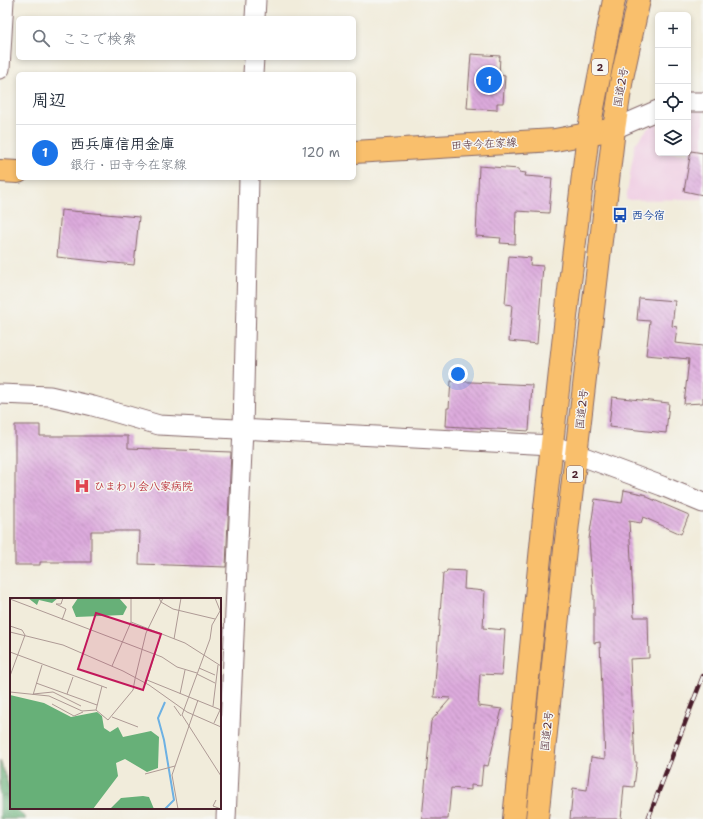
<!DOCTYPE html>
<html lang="ja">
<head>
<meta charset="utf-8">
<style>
	:root { --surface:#fff; --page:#f2f2f3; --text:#1f2937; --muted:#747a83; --line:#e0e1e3; --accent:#1a73e8 }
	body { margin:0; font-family:"Shantell Sans","Klee One",sans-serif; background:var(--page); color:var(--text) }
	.controls { position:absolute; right:12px; top:12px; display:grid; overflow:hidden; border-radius:6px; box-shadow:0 2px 6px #0003 }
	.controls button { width:36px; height:36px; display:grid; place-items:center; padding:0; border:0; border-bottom:1px solid var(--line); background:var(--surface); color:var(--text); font:20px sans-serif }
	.you { position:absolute; left:458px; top:374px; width:14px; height:14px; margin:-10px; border:3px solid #fff; border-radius:50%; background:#1a73e8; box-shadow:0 0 0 6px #1a73e833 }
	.badge { display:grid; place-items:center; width:26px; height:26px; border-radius:50%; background:var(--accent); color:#fff; font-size:13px; font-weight:700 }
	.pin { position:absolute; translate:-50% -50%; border:2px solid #fff; box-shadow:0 1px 4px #0006 }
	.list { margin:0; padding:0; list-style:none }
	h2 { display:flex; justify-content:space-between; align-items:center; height:52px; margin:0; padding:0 16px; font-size:17px }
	h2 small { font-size:13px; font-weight:400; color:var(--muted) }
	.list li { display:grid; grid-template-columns:26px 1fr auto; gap:12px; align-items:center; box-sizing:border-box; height:56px; padding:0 16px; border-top:1px solid var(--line) }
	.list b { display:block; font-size:15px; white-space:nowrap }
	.list p { margin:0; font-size:13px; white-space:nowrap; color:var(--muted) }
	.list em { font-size:13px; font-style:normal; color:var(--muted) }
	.icon { flex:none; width:22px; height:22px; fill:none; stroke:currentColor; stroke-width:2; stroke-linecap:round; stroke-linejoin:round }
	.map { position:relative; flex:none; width:703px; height:819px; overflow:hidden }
	.search { position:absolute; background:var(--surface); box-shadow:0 2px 6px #0003; left:16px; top:16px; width:340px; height:44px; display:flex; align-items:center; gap:10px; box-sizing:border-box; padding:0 14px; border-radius:6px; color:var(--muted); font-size:15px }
	.panel { position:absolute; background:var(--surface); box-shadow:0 2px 6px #0003; left:16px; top:72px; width:340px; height:108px; border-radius:6px }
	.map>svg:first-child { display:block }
	.built { fill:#f0d0e4 }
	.forest { fill:url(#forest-crowns); stroke:#586852 }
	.building { fill:url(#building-back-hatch) }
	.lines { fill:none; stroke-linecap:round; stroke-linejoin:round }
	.minor-casing { stroke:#846769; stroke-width:21 }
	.major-casing { stroke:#846769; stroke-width:24 }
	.highway-casing { stroke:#846769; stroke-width:24 }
	.minor { stroke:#fff; stroke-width:19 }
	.major { stroke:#f9bf6c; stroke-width:22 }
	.highway { stroke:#f9bf6c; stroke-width:22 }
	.rail-casing { stroke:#4a1f2b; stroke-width:4.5 }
	.rail { stroke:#f6f6f2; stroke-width:3; stroke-dasharray:9; stroke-linecap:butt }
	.labels { text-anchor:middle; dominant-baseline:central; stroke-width:3; stroke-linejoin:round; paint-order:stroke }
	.shield { fill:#f6f6f2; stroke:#7e6067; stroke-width:1 }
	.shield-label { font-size:10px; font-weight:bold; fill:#4a1f2b }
	.street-label { font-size:11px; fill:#4a1f2b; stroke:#f6f6f2 }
	.transit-label { font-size:11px; font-weight:bold; fill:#164399; stroke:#f6f6f2; text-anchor:start }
	.health-label { font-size:11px; font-weight:bold; fill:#be3a42; stroke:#f6f6f2; text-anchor:start }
	.inset-river { fill:none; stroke:#6db1e3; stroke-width:2 }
	.inset-road { fill:none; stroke:#ae9a95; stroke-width:1 }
	.view { fill:#c2185b; fill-opacity:0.15; stroke:#c2185b; stroke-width:2 }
	.inset-edge { fill:none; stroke:#4a1f2b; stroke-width:2 }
</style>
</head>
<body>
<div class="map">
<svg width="703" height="819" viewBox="0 0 703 819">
	<defs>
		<pattern id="forest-crowns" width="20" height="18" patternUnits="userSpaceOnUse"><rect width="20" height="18" fill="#67b078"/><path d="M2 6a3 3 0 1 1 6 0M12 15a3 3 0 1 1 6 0" fill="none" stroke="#578f63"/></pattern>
		<pattern id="building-back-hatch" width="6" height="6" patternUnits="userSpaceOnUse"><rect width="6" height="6" fill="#ddabdd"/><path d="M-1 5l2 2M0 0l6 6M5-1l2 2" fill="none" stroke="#b58bb3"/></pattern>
	</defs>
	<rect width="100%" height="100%" fill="#f6f6f2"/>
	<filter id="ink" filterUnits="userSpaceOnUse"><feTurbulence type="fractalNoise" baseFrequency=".025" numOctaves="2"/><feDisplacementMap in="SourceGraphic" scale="8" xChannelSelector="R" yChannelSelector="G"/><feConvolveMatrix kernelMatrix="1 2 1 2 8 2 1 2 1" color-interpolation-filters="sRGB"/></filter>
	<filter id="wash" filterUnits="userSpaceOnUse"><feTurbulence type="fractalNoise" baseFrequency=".012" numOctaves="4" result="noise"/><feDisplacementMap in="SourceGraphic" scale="16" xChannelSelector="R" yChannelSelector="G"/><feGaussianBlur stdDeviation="0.9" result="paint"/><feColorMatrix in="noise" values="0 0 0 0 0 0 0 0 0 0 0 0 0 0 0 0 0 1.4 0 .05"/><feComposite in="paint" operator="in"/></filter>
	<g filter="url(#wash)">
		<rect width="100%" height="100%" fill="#f1ecdb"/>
		<!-- built -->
		<polygon class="built" points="688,111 703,111 703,199 626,200 635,144 649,127 658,123 658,153 688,153"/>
		<!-- forest -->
		<polygon class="forest" points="0,760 11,793 11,808 16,808 26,819 0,819"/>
		<g id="blocks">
			<!-- building -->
			<g class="building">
				<polygon points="471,54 500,56 499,75 505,76 503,103 497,103 497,110 467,108"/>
				<polygon points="691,151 703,153 703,195 684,191"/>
				<polygon points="479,166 519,169 519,172 526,173 525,176 552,178 549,213 516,211 515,244 500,243 501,238 476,236"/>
				<polygon points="61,210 139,217 134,265 57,257"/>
				<polygon points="509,256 531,258 530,265 543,266 537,344 509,341 512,305 505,304"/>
				<polygon points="639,298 675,301 672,326 677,327 675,343 703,346 703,403 684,404 689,359 646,355 650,321 637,320"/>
				<polygon points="451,381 532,385 529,431 446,426 447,408 449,408"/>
				<polygon points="612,397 669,403 666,433 609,427"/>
				<polygon points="15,425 40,425 40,436 128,436 128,448 231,452 226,567 139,564 140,531 91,531 91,562 40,562 40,565 15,565"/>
				<polygon points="624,490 647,495 647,497 689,515 681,534 643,517 641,523 629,521 634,617 648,617 649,658 630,659 635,762 637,762 634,787 624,786 621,819 570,819 573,788 587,790 591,757 605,759 600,642 594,643 594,595 593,595 589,539 595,499 622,503"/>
				<polygon points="447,570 465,571 464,589 485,591 483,628 505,630 502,675 480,674 478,706 502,709 488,766 483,765 481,786 471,785 471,790 451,788 448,819 422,819 431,721 451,698 434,697 443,573 446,573"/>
			</g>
		</g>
	</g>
	<g filter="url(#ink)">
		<use href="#blocks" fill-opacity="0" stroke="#846769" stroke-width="1"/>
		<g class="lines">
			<defs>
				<g id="minor">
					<polyline points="255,18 256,0"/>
					<polyline points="0,69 4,0"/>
					<polyline points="253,74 254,58"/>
					<polyline points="688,102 703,102"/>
					<polyline points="614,129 658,110"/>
					<polyline points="0,394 50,396 93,406 159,425 552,445 662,486 703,503"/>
					<polyline points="226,819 243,428 249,178"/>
				</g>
				<g id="major">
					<polyline points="354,152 555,140 614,129"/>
					<polyline points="0,171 18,172"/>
				</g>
				<g id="highway">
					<polyline points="514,819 544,517 568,299 588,134 614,0"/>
					<polyline points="537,819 565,549 614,129 622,78 639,0"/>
				</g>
			</defs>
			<!-- minor casing -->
			<use href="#minor" class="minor-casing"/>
			<!-- major casing -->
			<use href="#major" class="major-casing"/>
			<!-- highway casing -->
			<use href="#highway" class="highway-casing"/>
			<!-- minor -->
			<use href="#minor" class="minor"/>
			<!-- major -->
			<use href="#major" class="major"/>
			<!-- highway -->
			<use href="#highway" class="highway"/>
			<defs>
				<polyline id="rail" points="648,819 703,676"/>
			</defs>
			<!-- rail casing -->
			<use href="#rail" class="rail-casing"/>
			<!-- rail -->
			<use href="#rail" class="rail"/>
		</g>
	</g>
	<!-- icons -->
	<defs>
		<symbol id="bus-bare" viewBox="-9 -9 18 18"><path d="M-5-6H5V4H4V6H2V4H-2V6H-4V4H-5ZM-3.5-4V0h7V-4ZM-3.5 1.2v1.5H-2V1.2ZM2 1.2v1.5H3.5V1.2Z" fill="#1a4fb4" stroke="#f6f6f2" stroke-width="2.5" paint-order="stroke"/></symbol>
		<symbol id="hospital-bare" viewBox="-9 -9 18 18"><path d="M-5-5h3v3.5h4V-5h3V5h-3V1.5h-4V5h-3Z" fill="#e0444e" stroke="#f6f6f2" stroke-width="2.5" paint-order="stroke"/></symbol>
	</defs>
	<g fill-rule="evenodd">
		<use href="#bus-bare" x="609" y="204" width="22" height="22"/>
		<use href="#hospital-bare" x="71" y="475" width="22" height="22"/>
	</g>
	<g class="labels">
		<!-- shield labels -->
		<g class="shield">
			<rect x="592" y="59" width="16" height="16" rx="3"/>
			<rect x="567" y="466" width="16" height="16" rx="3"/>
		</g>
		<g class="shield-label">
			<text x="600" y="67">2</text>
			<text x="575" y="474">2</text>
		</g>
		<!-- street labels -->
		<g class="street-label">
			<text transform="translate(621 87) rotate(-80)">国道2号</text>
			<text transform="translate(484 144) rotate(-3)">田寺今在家線</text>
			<text transform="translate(582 409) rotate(-84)">国道2号</text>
			<text transform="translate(547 731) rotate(-84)">国道2号</text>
		</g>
		<!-- transit labels -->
		<g class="transit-label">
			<text x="632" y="215">西今宿</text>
		</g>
		<!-- health labels -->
		<g class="health-label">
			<text x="94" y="486">ひまわり会八家病院</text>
		</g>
	</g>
	<!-- overview -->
	<g transform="translate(10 598)">
		<rect width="211" height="211" fill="#f1ecdb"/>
		<path d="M 18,0 L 48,0 L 42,5 L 29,2 L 27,7 ZM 68,0 L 109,0 L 117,9 L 113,17 L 66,19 L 62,9 ZM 0,97 L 34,105 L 61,119 L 87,114 L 92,118 L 94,130 L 100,134 L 108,129 L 113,139 L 141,133 L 149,139 L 148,170 L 137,174 L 115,161 L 106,165 L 108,178 L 83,211 L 0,211 ZM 133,198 L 139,199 L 144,211 L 100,211 L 111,200 Z" fill="#67b078"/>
		<path class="inset-river" d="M 155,211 L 164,202 L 154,142 L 148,120 L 155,104"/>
		<path class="inset-road" d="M 149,0 L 151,4 L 163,11 L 205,21M 205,0 L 211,15M 0,1 L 152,59 L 167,69 L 187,75M 210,13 L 202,27 L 200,41 L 172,117 L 211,178M 52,22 L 56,11 L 46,6 L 51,6 L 53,0M 121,24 L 175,45 L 211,68M 0,28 L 12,32 L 15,37 L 0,78M 0,34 L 53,47 L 113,73 L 139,87 L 177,114 L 211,129M 164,41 L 171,0M 0,54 L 97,90M 102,68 L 121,24 L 121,0M 189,70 L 205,77M 187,76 L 205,85M 125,81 L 136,35 L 153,0M 137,82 L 211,112M 26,85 L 87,107M 136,85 L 151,36M 0,94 L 39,98 L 72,113 L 86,112 L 98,122 L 123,92 L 125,81M 23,96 L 43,94 L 71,108M 57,96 L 63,79M 170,96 L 175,72M 23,97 L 32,67M 42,106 L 64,118 L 73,114M 164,108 L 171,118M 203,108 L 208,67M 86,112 L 92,88M 102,119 L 128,129M 204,125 L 210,112M 135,176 L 165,168M 206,202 L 203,208 L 211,211M 168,211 L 162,177 L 188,102"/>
		<path class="view" d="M 86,15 L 151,36 L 133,92 L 68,71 Z"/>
		<rect width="211" height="211" class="inset-edge"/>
	</g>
</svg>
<div class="controls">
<button>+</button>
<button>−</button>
<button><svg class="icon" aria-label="locate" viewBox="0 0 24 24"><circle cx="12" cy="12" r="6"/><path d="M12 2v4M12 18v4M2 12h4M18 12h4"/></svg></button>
<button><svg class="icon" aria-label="layers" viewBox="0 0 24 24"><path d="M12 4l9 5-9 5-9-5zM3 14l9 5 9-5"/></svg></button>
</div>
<div class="you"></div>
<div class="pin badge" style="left:489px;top:80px">1</div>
<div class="search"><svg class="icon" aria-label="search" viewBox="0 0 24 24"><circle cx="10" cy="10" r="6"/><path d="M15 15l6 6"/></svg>ここで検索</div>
<section class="panel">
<h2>周辺<small></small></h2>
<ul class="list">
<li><span class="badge">1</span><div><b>西兵庫信用金庫</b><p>銀行 · 田寺今在家線</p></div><em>120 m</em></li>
</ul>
</section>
</div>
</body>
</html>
